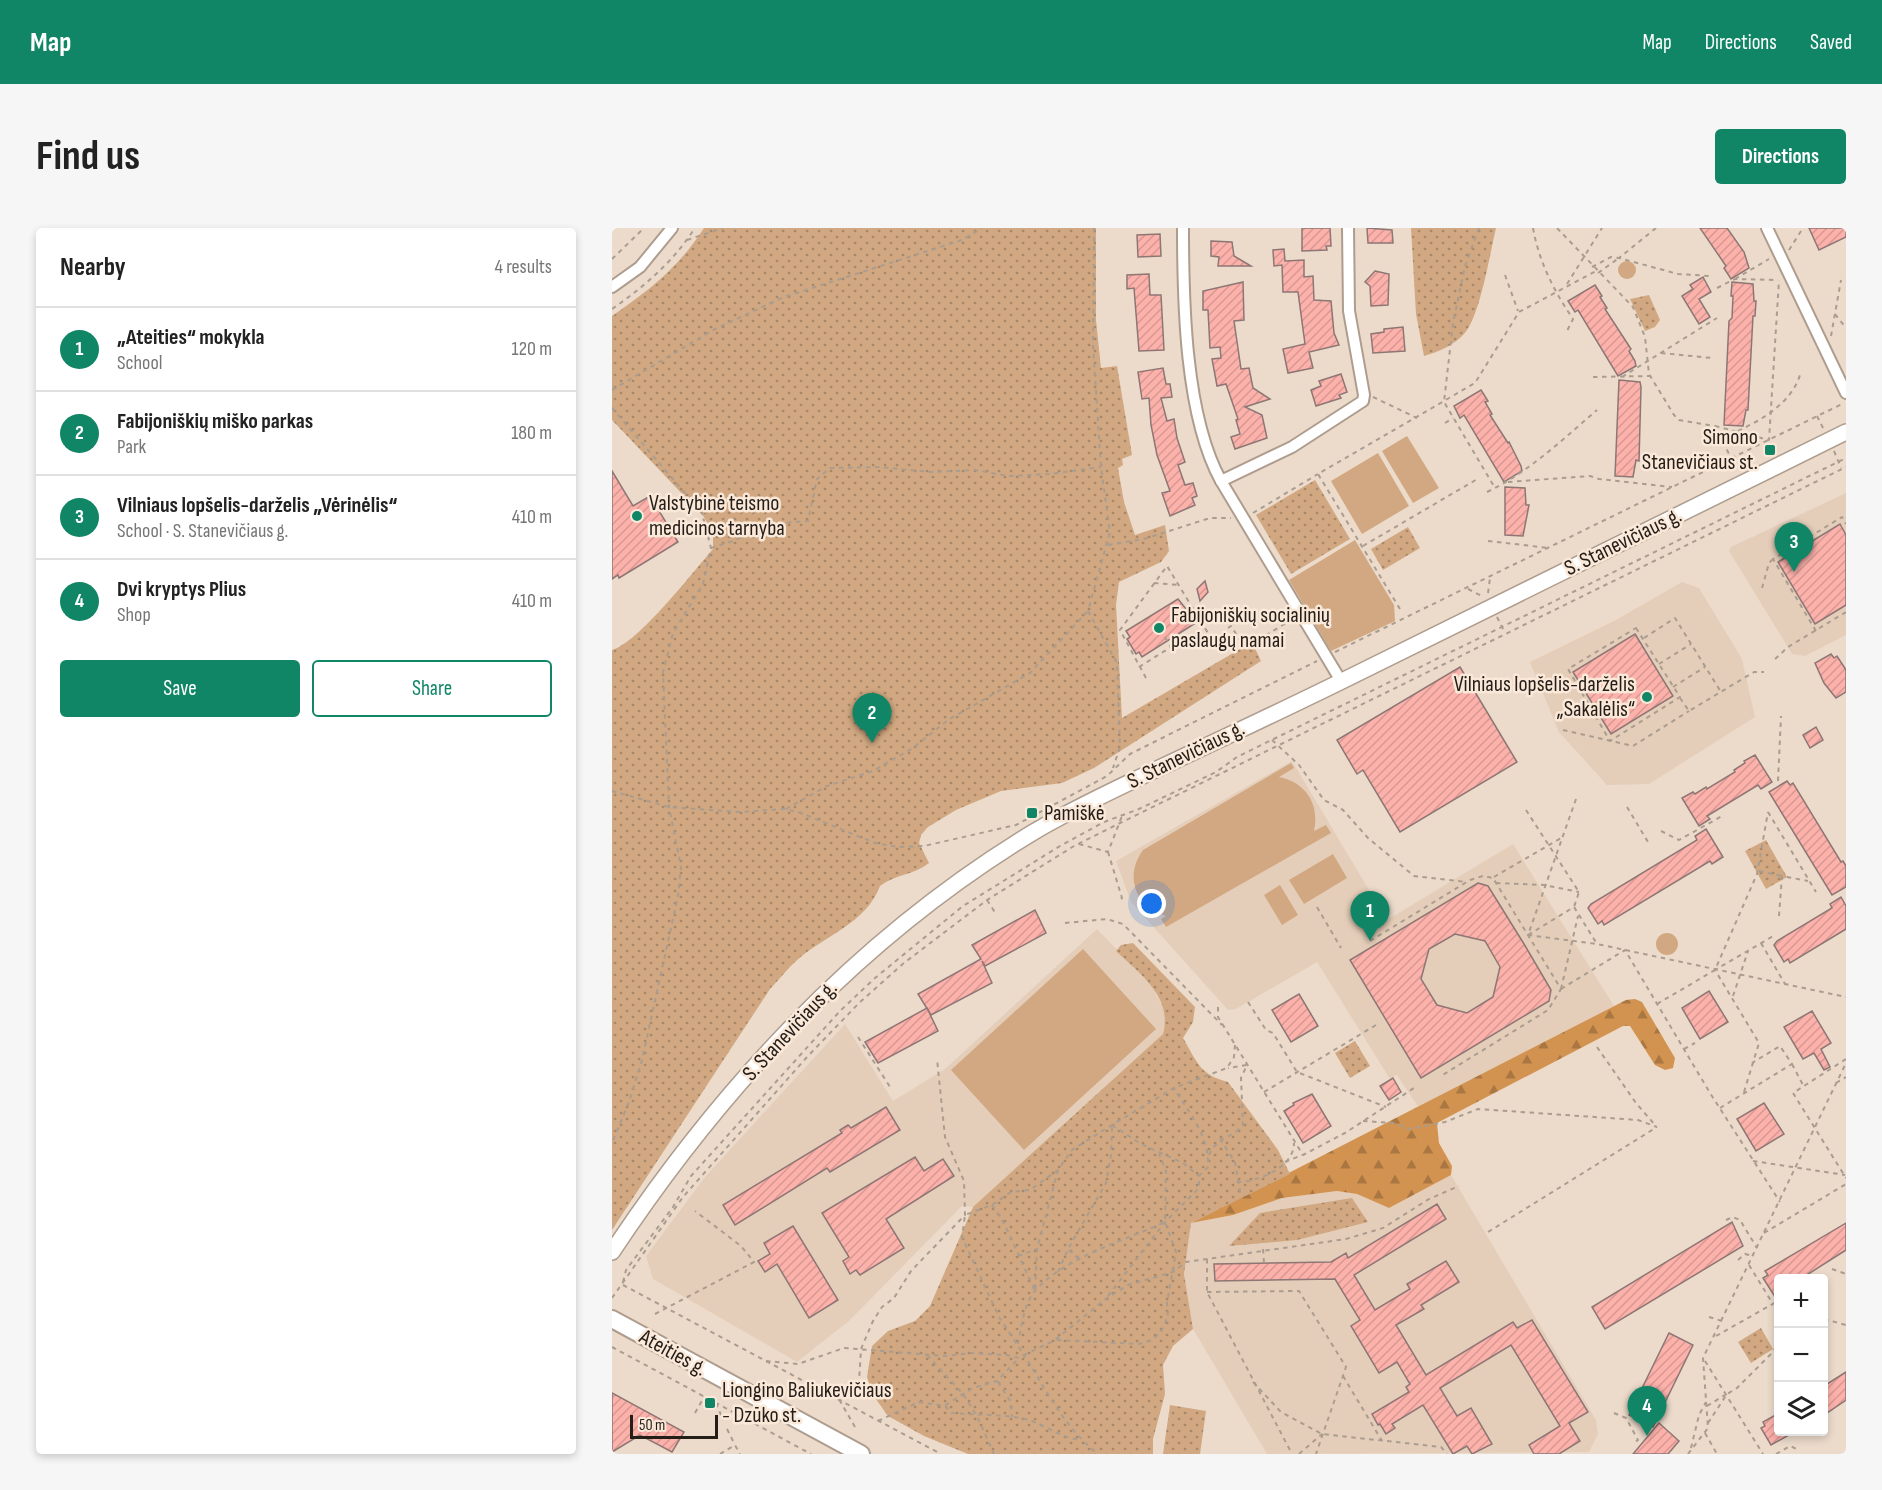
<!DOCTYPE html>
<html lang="en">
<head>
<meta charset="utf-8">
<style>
	:root { --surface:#fff; --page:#f6f6f6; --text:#222; --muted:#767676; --line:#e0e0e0; --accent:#118666 }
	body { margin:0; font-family:"Sofia Sans Condensed",sans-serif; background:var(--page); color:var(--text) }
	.controls { position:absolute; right:18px; bottom:18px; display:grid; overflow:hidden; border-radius:6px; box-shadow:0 3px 9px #0003 }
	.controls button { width:54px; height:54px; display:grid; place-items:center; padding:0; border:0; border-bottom:2px solid var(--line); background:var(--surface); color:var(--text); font:30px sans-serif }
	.scale { position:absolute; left:18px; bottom:15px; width:88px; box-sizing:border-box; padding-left:6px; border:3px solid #241d18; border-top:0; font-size:16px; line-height:21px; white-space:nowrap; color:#241d18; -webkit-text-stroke:4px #fae8d8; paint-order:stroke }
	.you { position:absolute; left:540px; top:676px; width:21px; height:21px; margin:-15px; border:4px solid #fff; border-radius:50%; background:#1a73e8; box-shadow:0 0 0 9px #1a73e833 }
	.badge { display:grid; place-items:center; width:39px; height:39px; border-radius:50%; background:var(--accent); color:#fff; font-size:20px; font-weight:700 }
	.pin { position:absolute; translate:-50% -50px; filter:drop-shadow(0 2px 3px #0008) }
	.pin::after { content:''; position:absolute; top:32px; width:21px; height:18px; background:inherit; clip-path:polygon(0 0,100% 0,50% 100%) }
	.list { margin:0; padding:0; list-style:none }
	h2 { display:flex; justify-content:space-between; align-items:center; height:78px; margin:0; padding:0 24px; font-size:26px }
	h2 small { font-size:20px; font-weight:400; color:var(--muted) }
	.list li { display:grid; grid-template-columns:39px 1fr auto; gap:18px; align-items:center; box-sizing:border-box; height:84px; padding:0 24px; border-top:2px solid var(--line) }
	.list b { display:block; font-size:22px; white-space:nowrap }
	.list p { margin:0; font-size:20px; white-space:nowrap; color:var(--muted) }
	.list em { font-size:20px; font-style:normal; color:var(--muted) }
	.actions { display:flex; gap:12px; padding:18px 24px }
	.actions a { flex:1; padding:14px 0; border:2px solid var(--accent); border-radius:6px; text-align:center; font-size:21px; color:var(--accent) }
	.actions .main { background:var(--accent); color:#fff }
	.icon { flex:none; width:33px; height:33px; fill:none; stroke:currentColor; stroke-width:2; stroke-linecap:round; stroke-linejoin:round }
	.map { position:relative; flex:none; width:1234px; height:1226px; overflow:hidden; border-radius:6px }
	header { display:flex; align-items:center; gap:36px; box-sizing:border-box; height:84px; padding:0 30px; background:var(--accent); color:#fff }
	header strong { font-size:28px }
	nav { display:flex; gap:33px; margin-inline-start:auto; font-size:21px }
	.intro { display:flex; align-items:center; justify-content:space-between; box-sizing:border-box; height:144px; padding:0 36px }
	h1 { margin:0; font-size:42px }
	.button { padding:15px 27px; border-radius:6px; background:var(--accent); color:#fff; font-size:21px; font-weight:700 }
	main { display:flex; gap:36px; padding:0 36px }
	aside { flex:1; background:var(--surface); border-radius:6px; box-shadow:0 3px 9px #0003 }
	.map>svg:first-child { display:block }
	.built { fill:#e5ceb9 }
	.green { fill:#d1a881 }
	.forest { fill:url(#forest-firs) }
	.park { fill:url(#park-dots) }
	.building { fill:url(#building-hatch); stroke:#8d7674; stroke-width:1.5; fill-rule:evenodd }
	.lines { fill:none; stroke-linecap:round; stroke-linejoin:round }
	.minor-casing { stroke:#ae9d8e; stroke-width:14 }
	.secondary-casing { stroke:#ae9d8e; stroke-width:18 }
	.primary-casing { stroke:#ae9d8e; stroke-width:20 }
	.path { stroke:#aa9d90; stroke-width:2; stroke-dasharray:4.5 4.5; stroke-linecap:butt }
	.minor { stroke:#fff; stroke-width:10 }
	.secondary { stroke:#fff; stroke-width:15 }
	.primary { stroke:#fff; stroke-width:16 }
	.poi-dot { fill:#118666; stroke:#fae8d8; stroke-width:2 }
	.labels { text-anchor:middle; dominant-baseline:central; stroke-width:5; stroke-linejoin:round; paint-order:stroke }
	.poi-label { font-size:22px; fill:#241d18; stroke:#fae8d8; text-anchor:start }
	.street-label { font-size:22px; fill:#241d18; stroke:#fae8d8 }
</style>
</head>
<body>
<header>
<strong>Map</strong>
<nav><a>Map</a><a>Directions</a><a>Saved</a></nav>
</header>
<div class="intro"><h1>Find us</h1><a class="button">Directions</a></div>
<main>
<aside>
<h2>Nearby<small>4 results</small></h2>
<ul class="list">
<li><span class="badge">1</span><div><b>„Ateities“ mokykla</b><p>School</p></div><em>120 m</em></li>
<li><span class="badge">2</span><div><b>Fabijoniškių miško parkas</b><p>Park</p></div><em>180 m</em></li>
<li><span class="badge">3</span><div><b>Vilniaus lopšelis-darželis „Vėrinėlis“</b><p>School · S. Stanevičiaus g.</p></div><em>410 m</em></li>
<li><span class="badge">4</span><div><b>Dvi kryptys Plius</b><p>Shop</p></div><em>410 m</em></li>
</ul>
<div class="actions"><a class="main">Save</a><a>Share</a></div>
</aside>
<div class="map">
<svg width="1234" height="1226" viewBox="0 0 1234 1226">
	<defs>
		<pattern id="forest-firs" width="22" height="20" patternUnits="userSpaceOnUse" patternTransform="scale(1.5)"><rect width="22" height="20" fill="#d29351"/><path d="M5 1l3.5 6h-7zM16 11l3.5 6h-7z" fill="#aa7742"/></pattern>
		<pattern id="park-dots" width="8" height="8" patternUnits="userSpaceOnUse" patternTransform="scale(1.5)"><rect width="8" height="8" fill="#d1a881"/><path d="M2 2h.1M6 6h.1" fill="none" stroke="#a98869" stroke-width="1.8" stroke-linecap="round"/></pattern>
		<pattern id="building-hatch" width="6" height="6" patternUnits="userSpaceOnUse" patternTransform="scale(1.5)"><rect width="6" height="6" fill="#fcb1ab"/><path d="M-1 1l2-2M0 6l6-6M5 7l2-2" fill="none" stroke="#d89892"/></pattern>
	</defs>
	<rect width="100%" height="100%" fill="#ecdbcb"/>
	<!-- built -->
	<g class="built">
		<polygon points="1234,265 1234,407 1193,428 1180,426 1117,323 1119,319"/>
		<polygon points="1070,354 1087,360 1130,431 1143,489 1037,556 995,557 947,504 918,434 1002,393"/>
		<polygon points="680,533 775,692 901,616 1002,778 807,880 785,847 778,851 705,734 624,781 616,782 519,674 504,633"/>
		<polygon points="485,701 539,757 551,779 555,792 551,806 392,954 361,979 350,978 237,1093 185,1134 41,1051 34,1028 93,949 233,796 281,873 333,841"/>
		<polygon points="839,947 984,1192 986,1206 977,1224 655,1226 581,1101 572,1046 579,995 621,987 670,970 725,963 745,966 777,980"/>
	</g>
	<!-- green -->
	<g class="green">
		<circle cx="1015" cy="42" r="9"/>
		<polygon points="795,208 827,260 801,275 770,223"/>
		<polygon points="766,225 797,278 750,306 719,253"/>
		<polygon points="743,312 782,377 783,393 719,423 677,352"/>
		<path d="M 679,535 L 682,540 L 667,549 C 694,554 708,577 702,603 L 714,597 L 719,605 L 554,699 L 549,691 L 554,688 C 523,679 512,648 531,622 Z"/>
		<polygon points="721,626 735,650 692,676 677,652"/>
		<polygon points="668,657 686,687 670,697 652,667"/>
		<circle cx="1055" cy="716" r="11"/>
		<polygon points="471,721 544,801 412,922 339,842"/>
	</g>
	<!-- forest -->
	<polygon class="forest" points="1023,771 1030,774 1063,830 1061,840 1053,842 1043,837 1018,798 1011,798 825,895 827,915 840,938 839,947 777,980 745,966 725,963 670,970 621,987 579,995 1014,772"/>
	<!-- park -->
	<g class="park">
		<path d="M 92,0 L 484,0 L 484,92 L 489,140 L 505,138 L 520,227 L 510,231 L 511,237 L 506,240 L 512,274 L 523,307 L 553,297 L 557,323 L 549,334 L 507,354 L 504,377 L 510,490 L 640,414 L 649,433 L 482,540 L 450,555 L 389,563 L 344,582 L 316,599 L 309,607 L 307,615 L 317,635 C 302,647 284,646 268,658 C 254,696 211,708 183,734 C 174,742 167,752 158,761 L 0,1002 L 0,422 C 26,415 81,344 101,321 L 101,306 L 92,289 L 0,192 L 0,88 C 40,60 65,41 92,0 Z"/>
		<path d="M 799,0 L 884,0 C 878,25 868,89 852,106 C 842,117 826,124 812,128 L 804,86 Z"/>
		<polygon points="1037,67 1048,92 1043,99 1033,103 1018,71"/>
		<polygon points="703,252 738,311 679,346 644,287"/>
		<polygon points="796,299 808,320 771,342 759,321"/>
		<polygon points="1154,612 1175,649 1154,661 1133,623"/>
		<path d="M 521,715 L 583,779 L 581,794 L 571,810 C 585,834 588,847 616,854 L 666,922 L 678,946 L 579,995 L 572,1046 L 581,1101 L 561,1118 L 551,1137 L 553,1166 L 541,1211 L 541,1226 L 356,1226 L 312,1208 L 276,1188 L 261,1167 L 255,1149 L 260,1118 L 276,1103 L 303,1093 L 318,1078 L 361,979 L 551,806 C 561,769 528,746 504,723 L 509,717 Z"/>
		<polygon points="743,813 758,838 738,850 723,825"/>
		<polygon points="740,970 756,994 685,1012 617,1018 648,985"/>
		<polygon points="1149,1100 1161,1121 1139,1135 1126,1114"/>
		<polygon points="558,1177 594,1183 588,1226 551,1226"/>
	</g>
	<!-- building -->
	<g class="building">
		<polygon points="690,0 718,0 719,18 714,18 715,22 690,23"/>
		<polygon points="755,0 780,2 781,15 756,15"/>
		<polygon points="1088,0 1115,0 1132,24 1137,40 1119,51 1112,40 1114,38"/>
		<polygon points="1197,0 1234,0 1234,9 1207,22"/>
		<polygon points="548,6 549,28 526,29 525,7"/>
		<polygon points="599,13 620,14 622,28 639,38 606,38 607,29 599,28"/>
		<polygon points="672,21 673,33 692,32 692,49 701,48 702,72 719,73 722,105 727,117 697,124 701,140 676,145 671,121 693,116 686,64 671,64 670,37 662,38 661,22"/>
		<polygon points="763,43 777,46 776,77 759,78 758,58 753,54"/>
		<polygon points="537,46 538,67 549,67 552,122 527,123 522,60 515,61 515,47"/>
		<polygon points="1091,49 1099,64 1087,71 1098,89 1087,96 1070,68 1081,61 1078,57"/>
		<polygon points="631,54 632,92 622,93 629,141 637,140 641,160 658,171 633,179 650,187 655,210 623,221 619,209 628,206 624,192 626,191 614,156 605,158 600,131 609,130 608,119 598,120 596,82 591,82 591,63"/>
		<polygon points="1120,54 1141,56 1142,73 1144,73 1143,88 1141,88 1136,182 1134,182 1131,198 1112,197 1117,93 1120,90 1121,68 1119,68"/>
		<polygon points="983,57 990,68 988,69 995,80 993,81 1019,121 1017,123 1023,133 1024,138 1006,148 966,82 963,84 956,73"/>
		<polygon points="791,99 793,123 761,125 759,106 772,104 772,101"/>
		<polygon points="551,140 554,156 558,156 560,169 549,170 555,193 562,191 565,210 573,234 566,237 573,257 581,255 585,268 580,270 583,277 558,288 550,265 558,263 545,227 539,197 537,170 530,171 526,144"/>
		<polygon points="729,146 735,164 727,167 729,170 704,178 699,162 709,158 707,153"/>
		<polygon points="1007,152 1028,154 1029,159 1027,233 1024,232 1021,249 1003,248"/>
		<polygon points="869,162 876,173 873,174 880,186 878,187 896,215 897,214 909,238 910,243 892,254 852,187 848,190 842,178"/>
		<polygon points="0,243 21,278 38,268 66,314 7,350 6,347 0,351"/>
		<polygon points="893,259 913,260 914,277 917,277 911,308 893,307"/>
		<polygon points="1228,296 1234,307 1234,377 1203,396 1166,334"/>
		<polygon points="593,353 596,364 588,373 585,361"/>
		<polygon points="566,371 582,391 579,392 582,396 530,429 527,424 524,426 515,411 518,409 514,403"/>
		<polygon points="1023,406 1061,468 999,506 961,444"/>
		<polygon points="1219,426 1222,430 1225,428 1234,442 1234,464 1224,470 1212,455 1203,435"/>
		<polygon points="848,439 905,534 788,604 751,542 745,546 725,512"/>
		<polygon points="1204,499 1211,512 1198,520 1191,507"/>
		<polygon points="1143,527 1160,554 1149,561 1146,557 1095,588 1098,591 1087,598 1070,570 1081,564 1083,566 1094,559 1095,561 1123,544 1122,542 1133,535 1132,533"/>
		<polygon points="1175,553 1178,557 1181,555 1229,634 1231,633 1234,638 1234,659 1220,667 1157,564"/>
		<polygon points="1094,601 1111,629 1100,636 1098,633 992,697 990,693 986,696 976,680 979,676 1085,612 1083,608"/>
		<path d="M 866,655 L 876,658 L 912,716 L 939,762 L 937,773 L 809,850 L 738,732 ZM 843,706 L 873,713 L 888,739 L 881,769 L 855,785 L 825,777 L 809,751 L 817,721 Z"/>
		<polygon points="1229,669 1234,678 1234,701 1178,735 1176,731 1172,734 1162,717 1165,713 1220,680 1218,676"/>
		<polygon points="423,682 434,705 373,738 370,733 380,755 319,787 306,766 369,731 360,717"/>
		<polygon points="1097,763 1116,794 1088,811 1070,780"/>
		<polygon points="687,766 706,798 679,814 660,782"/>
		<polygon points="315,780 326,803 266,835 253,814"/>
		<polygon points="1200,783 1219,815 1209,821 1218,839 1212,842 1202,825 1191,831 1172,799"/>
		<polygon points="781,850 789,864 777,872 768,858"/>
		<polygon points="700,866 719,898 691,915 672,883 682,877 681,875"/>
		<polygon points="1152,875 1172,906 1144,923 1125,891"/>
		<polygon points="274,879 288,902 218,944 215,940 123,997 111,977 230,905 228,902 236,897 239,900"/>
		<polygon points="303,929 312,943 331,931 342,948 274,991 292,1020 248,1047 244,1042 238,1046 231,1033 237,1029 210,985"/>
		<polygon points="825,976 834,991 742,1047 763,1082 798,1061 795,1056 834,1033 847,1054 809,1077 812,1081 784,1097 814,1147 901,1094 905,1100 920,1092 976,1184 957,1195 968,1213 947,1226 922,1226 917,1217 948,1198 899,1117 828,1160 845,1188 859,1180 880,1216 860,1226 855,1218 841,1226 811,1177 780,1196 783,1200 774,1206 768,1196 766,1197 760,1186 797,1164 794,1159 798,1156 785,1134 767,1145 739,1098 748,1092 723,1051 603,1053 602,1036 719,1034 734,1025 736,1030"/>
		<polygon points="1120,994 1131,1018 993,1101 980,1079"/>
		<polygon points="1234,995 1234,1022 1190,1050 1167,1050 1167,1075 1151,1050 1156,1047 1153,1043"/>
		<polygon points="181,998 226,1072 197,1090 165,1036 153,1044 146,1033 158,1026 152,1015"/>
		<polygon points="1057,1105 1081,1117 1041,1199 1017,1187"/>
		<polygon points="1234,1144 1234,1172 1212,1187 1212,1158"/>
		<polygon points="0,1165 72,1204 60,1224 28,1207 0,1224"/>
		<polygon points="1167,1185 1167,1203 1184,1203 1159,1217 1149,1200 1153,1198 1151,1194"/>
		<polygon points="1047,1195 1067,1213 1056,1226 1021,1226"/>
	</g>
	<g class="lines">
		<defs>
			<g id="minor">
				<path d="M 571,0 C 571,74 573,188 609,253 L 729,453"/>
				<polyline points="1155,0 1234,165"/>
				<polyline points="0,59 28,39 60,0"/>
				<polyline points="609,253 680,219 751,173 752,167 737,83 736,0"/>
			</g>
			<path id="secondary" d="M 0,1024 C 110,858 249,709 420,605 C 458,582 500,563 541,543 C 605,513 669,483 732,452 C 899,369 1066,286 1234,204"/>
			<polyline id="primary" points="0,1091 249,1226"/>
		</defs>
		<!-- minor casing -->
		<use href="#minor" class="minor-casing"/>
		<!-- secondary casing -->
		<use href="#secondary" class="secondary-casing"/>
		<!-- primary casing -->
		<use href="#primary" class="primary-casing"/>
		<!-- path -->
		<g class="path">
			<polyline points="482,0 481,118 489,239 498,304 476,383 505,435 508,519 501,540"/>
			<polyline points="867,0 853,38 841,95 832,174 883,260"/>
			<path d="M 921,0 C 927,34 942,63 961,91 L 955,103"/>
			<polyline points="945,0 1021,79 1033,109 1037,146 1062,187 1067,192 1103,198 1119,230 1135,238"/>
			<polyline points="1044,0 1007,30 1066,46 1098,48"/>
			<polyline points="75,12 111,0"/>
			<polyline points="1177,22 1191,0"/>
			<polyline points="0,31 32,0"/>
			<polyline points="980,39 999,29 1007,30"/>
			<polyline points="986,45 1007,30"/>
			<polyline points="893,47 906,83"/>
			<polyline points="1123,51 1157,31"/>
			<polyline points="955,56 990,0"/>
			<polyline points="1105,60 1123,51 1166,52"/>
			<path d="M 0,81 C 33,58 61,34 83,0"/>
			<polyline points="1223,86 1234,100"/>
			<polyline points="1219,108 1229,52"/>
			<polyline points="1049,125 1100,130"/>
			<polyline points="981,149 1038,148"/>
			<polyline points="1010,149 1105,90"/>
			<polyline points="0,162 103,101 172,69 350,12 370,0"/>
			<polyline points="761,169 805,190"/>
			<polyline points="0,180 90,285 99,320 91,356 61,405 51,444 57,579 69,639 66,668 30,832 17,874 0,915"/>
			<polyline points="1205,188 1212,202"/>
			<polyline points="833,195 841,190"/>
			<polyline points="1103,198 1157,212 1167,52"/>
			<path d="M 1126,203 C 1151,191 1179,175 1188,147"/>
			<polyline points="1222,223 1229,240"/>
			<polyline points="896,254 978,248 987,251 1060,259"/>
			<path d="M 875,264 C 917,244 950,212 985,182"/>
			<polyline points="641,285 706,246"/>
			<polyline points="876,313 937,320"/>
			<polyline points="496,317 532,311 598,290 619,290"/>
			<polyline points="751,318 867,250"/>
			<polyline points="99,320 121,313 156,296 196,293 205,251 218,240 267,239 319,244 363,242 397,248 438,246 489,239"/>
			<polyline points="542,355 566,357"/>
			<polyline points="1150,360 1157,335 1161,331"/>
			<polyline points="856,361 870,368"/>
			<polyline points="876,365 878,350"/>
			<polyline points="788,381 706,246 863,155 907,84 984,43"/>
			<polyline points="885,389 893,405"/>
			<polyline points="616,400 619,398 633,420 679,392"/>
			<polygon points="1024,400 1068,469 998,513 956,441"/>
			<polyline points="1204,403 1161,331 1230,289 1234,296"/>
			<polyline points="1032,410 1063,390 1109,464"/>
			<polyline points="723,424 1230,176"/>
			<polyline points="1163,431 1176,419 1234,384"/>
			<polyline points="1047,436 1079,416"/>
			<polyline points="527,439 559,419 552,408"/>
			<polyline points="534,450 508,402 555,338 599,410"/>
			<polyline points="1061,459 1093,439"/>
			<polyline points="1068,470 1077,483 1142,444 1152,444"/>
			<polyline points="951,502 1021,518 1077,483"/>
			<polyline points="660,512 687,537 712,572 731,582 756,610 802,648 854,654"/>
			<polyline points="1166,553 1169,488"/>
			<polyline points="0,563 57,579 127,584 173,581 189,585 263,615 287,619 312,618 404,597 495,548 518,526 705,433"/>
			<polyline points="964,571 916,707 985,716 1234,769"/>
			<polyline points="1015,579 1036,614"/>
			<polyline points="174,581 215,558 261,543 301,520 336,492 418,445 476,383"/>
			<polyline points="914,582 967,664 962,679"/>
			<polyline points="1156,584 1204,664"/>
			<polyline points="1049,603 1067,612 1112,587"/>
			<polyline points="467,616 496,624 510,588"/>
			<polyline points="496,624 510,670 506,674"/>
			<polyline points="1147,643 1170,648"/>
			<polyline points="882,649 949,610"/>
			<polyline points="884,655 932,657 967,664"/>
			<polyline points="375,672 384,686"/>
			<polyline points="705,679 729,720"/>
			<polyline points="1167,688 1170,648 1196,653"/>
			<polyline points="453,695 495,691 511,696 610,797"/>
			<polyline points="916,707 962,679 985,716"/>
			<polyline points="758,713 858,652 871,648 881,650 949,761 936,782 829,848"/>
			<polyline points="1149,715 1173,756"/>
			<polyline points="949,761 1013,722 1098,865 1168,974"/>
			<polyline points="949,761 966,688"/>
			<polyline points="1121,768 1136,723"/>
			<polyline points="636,774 654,802 661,805 685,844 774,879"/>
			<polyline points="1045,776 1103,742 1145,646 1156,584"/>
			<polyline points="606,779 606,789 691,927 733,905 802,860"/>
			<polyline points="246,809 280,862"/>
			<polyline points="623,817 622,829 615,840 562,860 500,897 460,922 446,942 418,962 399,964 380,977 353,987 350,1009 387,1089 412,1127 443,1112 495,1070 516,1057 561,1044 574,1034 734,1011 771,1000 817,971 847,958"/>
			<polyline points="985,819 1024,875 1043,897"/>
			<polyline points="1072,821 1083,815"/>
			<polyline points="1234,831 1181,865 1234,950"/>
			<polyline points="1180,836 1191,857"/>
			<polyline points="1224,855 1234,849"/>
			<polyline points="652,864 764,797"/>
			<polyline points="1132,864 1147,815 1103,742 1163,707"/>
			<polyline points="1108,880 1180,836 1168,818 1140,835"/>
			<polyline points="751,893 781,895 797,901 833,894 866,881 1026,892 1045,899"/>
			<polyline points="500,897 529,916 571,935 587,948"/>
			<polyline points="608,911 623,934 629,969"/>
			<path d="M 597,927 C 606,908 619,911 631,897 L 629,850 L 635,837 L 616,840"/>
			<polyline points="1141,933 1233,947"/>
			<polyline points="673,934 690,927"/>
			<path d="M 625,954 C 645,954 682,940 682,915"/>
			<polyline points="380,977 393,997 423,1063 425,1021 446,942"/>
			<polyline points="1114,992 1121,989 1128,992 1145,1020"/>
			<polyline points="876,1004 1045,899"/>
			<polyline points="1152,1005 1234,956"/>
			<polyline points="651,1021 652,1035"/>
			<polyline points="457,1022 468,1032"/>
			<polyline points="406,1028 425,1021"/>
			<polyline points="595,1031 595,1064 680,1226"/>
			<polyline points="1126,1032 1133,1026 1141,1028"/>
			<polyline points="1137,1037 1161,1076"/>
			<polyline points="1220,1041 1234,1046"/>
			<polyline points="446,1044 456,1021 494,955 499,927 500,897"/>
			<polyline points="11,1054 14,1042 61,979 79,948 228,783 263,750 351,678 448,618 492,594 527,581 604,544 625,529 1234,230"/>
			<polyline points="11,1057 329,1226"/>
			<polyline points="595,1064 687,1063 734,1139 704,1226"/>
			<path d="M 496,1068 L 553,994 L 587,960 L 587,948 L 596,939 C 598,909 577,885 562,860"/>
			<polyline points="0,1070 71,969 195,829 247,775 292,735 375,672 462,618 504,597 1234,239"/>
			<polyline points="43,1086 142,1034 129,1018 83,983"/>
			<polyline points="1097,1089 1110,1093"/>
			<polyline points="1212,1091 1234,1097"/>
			<polyline points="1104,1108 1166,1073"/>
			<polyline points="445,1112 527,1116 540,1112 549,1104 556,1088 555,1075 564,1024 553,994 554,943 547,926"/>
			<path d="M 406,1116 C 410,1098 411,1077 423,1063 C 450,1031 513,1012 551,995"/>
			<polyline points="0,1119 199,1226"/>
			<polyline points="315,1127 351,1166 365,1188 382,1226"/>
			<path d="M 154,1133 L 186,1136 L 232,1120 L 333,1128 L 360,1125 L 395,1127 L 407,1130 L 412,1127 C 434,1162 453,1200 486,1226"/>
			<polyline points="1093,1133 1151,1226"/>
			<polyline points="731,1148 770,1213"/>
			<polyline points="386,1154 399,1174 400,1189"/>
			<polyline points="641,1154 669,1184 710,1206 829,1219 835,1226"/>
			<polyline points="104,1175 111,1192"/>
			<path d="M 333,1178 L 340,1185 C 363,1187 400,1186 420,1193 C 438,1200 450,1210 469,1212"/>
			<polyline points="1095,1178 1113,1167"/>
			<polyline points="83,1185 92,1169"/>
			<polyline points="1002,1185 1014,1190 1026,1212 1023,1214"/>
			<polyline points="266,1193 307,1174 332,1178 361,1160 385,1153 407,1130"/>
			<polyline points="1096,1195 1115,1166 1125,1160 1162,1123 1166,1111"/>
			<polyline points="243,1199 228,1173 247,1154 249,1121 261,1093 270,1079 282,1070 299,1043 353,987 352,953 333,909 325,831"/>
			<polyline points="115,1201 123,1217"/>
			<polyline points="1093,1205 1105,1226"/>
			<polyline points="1079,1220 1087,1187 1094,1174"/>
			<polyline points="108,1226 123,1217 128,1226"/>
			<polyline points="687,1226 710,1206"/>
			<polyline points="1076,1226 1096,1200 1091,1130 1234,835"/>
			<polyline points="1164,1226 1178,1218 1187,1222"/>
		</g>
		<!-- minor -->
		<use href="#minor" class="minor"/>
		<!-- secondary -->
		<use href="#secondary" class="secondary"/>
		<!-- primary -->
		<use href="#primary" class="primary"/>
	</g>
	<!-- markers -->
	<g class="poi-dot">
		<rect x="1152" y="216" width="12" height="12" rx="3"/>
		<circle cx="25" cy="288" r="6"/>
		<circle cx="547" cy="400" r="6"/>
		<circle cx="1035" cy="469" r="6"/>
		<rect x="414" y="579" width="12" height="12" rx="3"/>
		<rect x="92" y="1169" width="12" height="12" rx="3"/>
	</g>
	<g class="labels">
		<!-- poi labels -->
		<g class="poi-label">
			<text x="1146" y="209" text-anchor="end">Simono<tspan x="1146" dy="25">Stanevičiaus st.</tspan></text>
			<text x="37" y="275">Valstybinė teismo<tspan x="37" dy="25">medicinos tarnyba</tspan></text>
			<text x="559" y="387">Fabijoniškių socialinių<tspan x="559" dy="25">paslaugų namai</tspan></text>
			<text x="1023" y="456" text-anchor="end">Vilniaus lopšelis-darželis<tspan x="1023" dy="25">„Sakalėlis“</tspan></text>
			<text x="432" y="585">Pamiškė</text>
			<text x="110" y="1162">Liongino Baliukevičiaus<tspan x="110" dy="25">- Dzūko st.</tspan></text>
		</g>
		<!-- street labels -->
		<g class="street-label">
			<text transform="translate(1011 314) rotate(-26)">S. Stanevičiaus g.</text>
			<text transform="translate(574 527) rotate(-26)">S. Stanevičiaus g.</text>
			<text transform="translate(178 803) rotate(-47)">S. Stanevičiaus g.</text>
			<text transform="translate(61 1125) rotate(29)">Ateities g.</text>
		</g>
	</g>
</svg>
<div class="controls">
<button>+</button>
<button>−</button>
<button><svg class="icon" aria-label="layers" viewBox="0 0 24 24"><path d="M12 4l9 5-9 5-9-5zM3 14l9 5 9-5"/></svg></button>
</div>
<div class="scale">50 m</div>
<div class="you"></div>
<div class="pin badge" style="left:758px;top:713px">1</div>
<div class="pin badge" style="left:260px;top:515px">2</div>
<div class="pin badge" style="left:1182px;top:344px">3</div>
<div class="pin badge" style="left:1035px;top:1208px">4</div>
</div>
</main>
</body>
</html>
